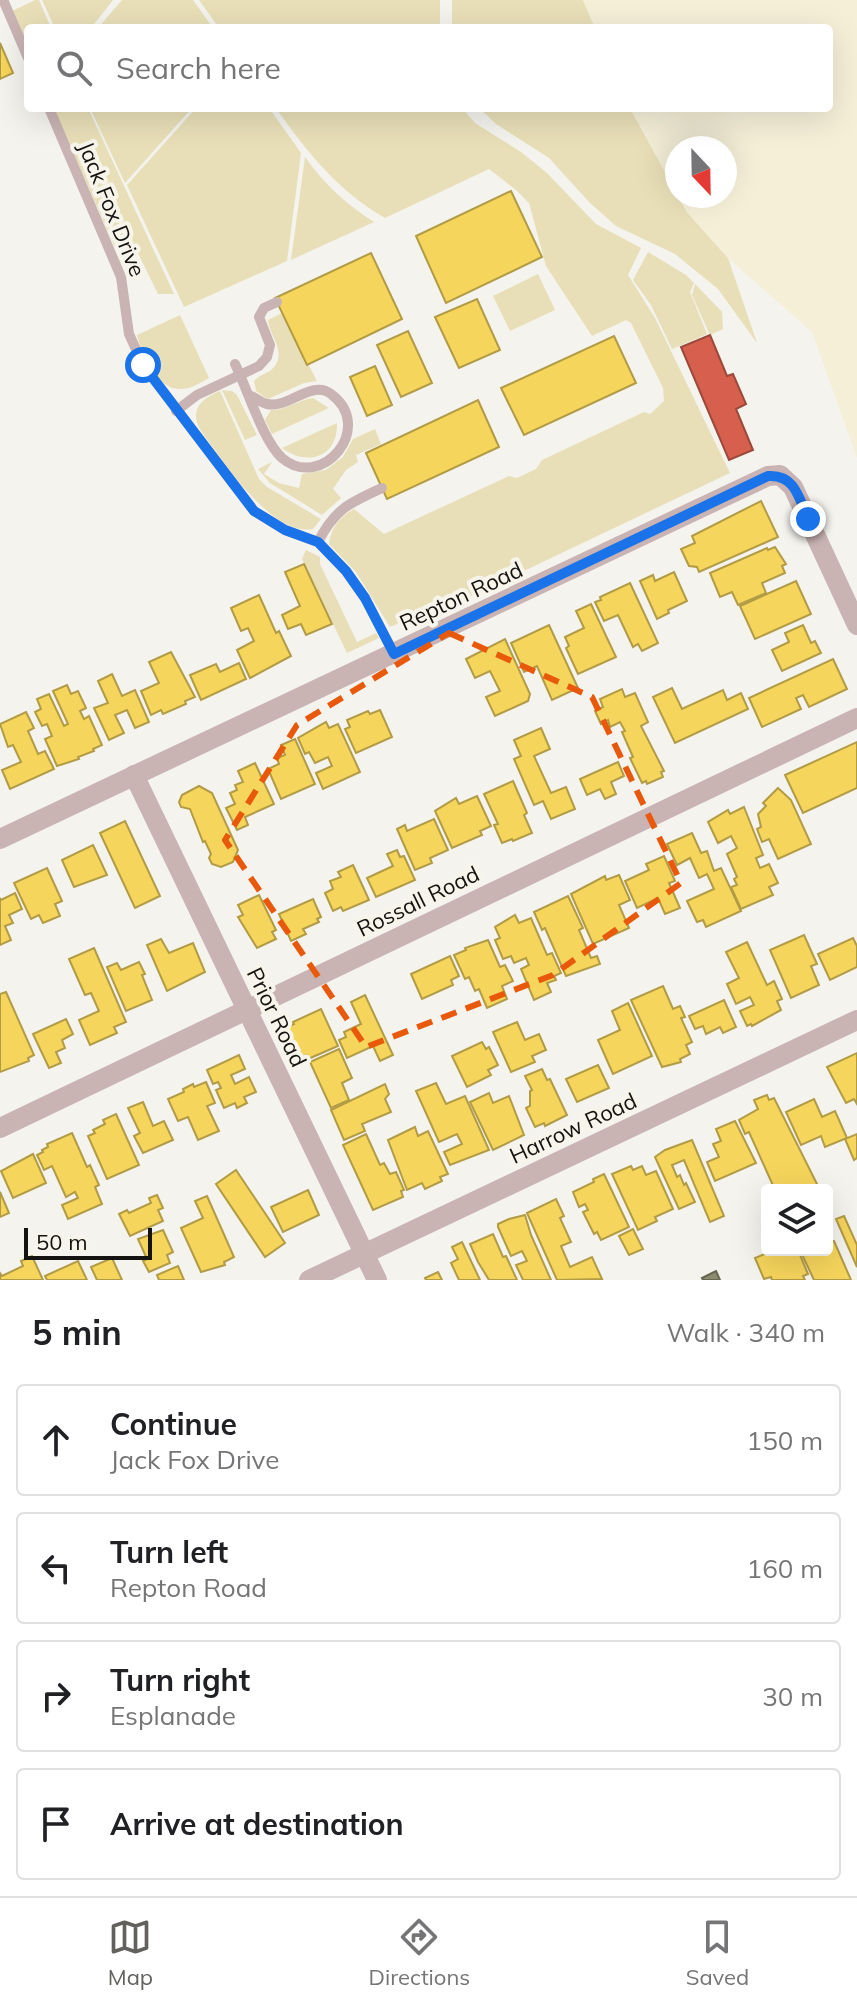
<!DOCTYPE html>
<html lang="en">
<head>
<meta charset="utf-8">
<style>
	:root { --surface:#fff; --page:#f2f2f2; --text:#202124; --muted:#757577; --line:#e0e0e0; --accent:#62615e }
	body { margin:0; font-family:Mulish,sans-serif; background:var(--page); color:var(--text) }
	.controls { position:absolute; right:24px; bottom:24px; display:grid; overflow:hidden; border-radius:8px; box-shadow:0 8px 32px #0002 }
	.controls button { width:72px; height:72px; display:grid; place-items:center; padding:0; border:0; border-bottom:2px solid var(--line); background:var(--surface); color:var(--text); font:40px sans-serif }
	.compass { position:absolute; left:665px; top:136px; width:72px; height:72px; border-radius:50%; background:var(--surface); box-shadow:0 8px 32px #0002; rotate:158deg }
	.scale { position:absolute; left:24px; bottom:20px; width:128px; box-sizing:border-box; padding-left:8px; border:4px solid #141310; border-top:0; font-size:22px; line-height:28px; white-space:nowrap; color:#141310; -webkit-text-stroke:6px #f7f5eb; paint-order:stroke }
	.stop { position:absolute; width:24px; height:24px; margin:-18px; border:6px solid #1a73e8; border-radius:50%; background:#fff }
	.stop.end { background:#1a73e8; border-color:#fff; box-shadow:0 2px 8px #0008 }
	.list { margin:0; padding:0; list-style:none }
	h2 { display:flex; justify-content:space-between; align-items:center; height:104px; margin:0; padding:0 32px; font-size:34px }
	h2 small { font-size:26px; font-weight:400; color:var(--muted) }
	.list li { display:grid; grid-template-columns:52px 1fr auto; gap:24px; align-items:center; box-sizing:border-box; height:112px; margin:0 16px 16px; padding:0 16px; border:2px solid var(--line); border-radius:8px }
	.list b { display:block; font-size:30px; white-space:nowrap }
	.list p { margin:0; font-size:26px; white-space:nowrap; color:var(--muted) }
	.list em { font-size:26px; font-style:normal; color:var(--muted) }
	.icon { flex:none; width:44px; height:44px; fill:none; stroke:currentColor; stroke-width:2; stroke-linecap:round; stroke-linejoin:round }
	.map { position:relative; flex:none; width:857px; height:1280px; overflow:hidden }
	.search { position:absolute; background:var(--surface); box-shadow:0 8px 32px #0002; left:24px; right:24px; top:24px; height:88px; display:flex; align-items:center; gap:20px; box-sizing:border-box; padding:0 28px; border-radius:8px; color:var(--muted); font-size:30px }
	.sheet { height:616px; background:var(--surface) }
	nav { display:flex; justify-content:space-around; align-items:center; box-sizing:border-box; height:112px; border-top:2px solid var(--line); background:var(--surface); font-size:22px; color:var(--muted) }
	nav a { display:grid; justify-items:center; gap:4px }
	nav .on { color:var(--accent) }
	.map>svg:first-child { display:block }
	.green { fill:#e8dfb8 }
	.sand { fill:#f5efd8 }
	.homes { fill:#f6d55c; stroke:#b29b45; stroke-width:2 }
	.shops { fill:#d6604d; stroke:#9c493b; stroke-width:2 }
	.industry { fill:#8c8c6e; stroke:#686852; stroke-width:2 }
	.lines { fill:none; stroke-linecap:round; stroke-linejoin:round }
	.service { stroke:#c9b3b3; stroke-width:10 }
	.minor { stroke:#c9b3b3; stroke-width:20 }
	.route { stroke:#1a73e8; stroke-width:10 }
	.marked { fill:none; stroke:#e8590c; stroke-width:6; stroke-dasharray:16 10; stroke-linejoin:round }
	.labels { text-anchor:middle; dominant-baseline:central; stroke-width:8; stroke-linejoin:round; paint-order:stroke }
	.street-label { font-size:22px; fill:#141310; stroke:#f7f5eb }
</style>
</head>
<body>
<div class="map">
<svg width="857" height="1280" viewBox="0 0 857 1280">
	<rect width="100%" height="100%" fill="#f4f3ee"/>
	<!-- green -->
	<g class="green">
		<polygon points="35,0 39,0 51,28 28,28 28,49 12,11"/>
		<polygon points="42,0 113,0 91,28 55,28"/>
		<polygon points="122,0 193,0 213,28 98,28"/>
		<polygon points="199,0 440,0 440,28 219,28"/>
		<polygon points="452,0 583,0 595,28 452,28"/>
		<polygon points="54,108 88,108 174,294 158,294 135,247 116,250"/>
		<polygon points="90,108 192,108 125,183"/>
		<polygon points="196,108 269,108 301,153 287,261 184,307 127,185"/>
		<path d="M 276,108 L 462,108 L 475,123 L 521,152 L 547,173 L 596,224 L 641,248 L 628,275 L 655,318 L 730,473 L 412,624 L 409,619 L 390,627 L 356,572 L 329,544 C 331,527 340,517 354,509 L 384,534 L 509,476 L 517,478 L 536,469 L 542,460 L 644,412 L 650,414 L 664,401 L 663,388 L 631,323 L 626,320 L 592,336 L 546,266 L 529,203 L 516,190 L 489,169 L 385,218 C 338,191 306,151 276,108 Z"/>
		<polygon points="479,108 630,108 687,212 728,258 757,343 718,289 675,254 616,226 589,202 549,158 496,124"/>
		<path d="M 305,157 C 325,185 346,204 374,222 L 291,260 Z"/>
		<polygon points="648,252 686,275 694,283 690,292 707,334 672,349 651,305 633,280"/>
		<polygon points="538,274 555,310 510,331 493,296"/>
		<polygon points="695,284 722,312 723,329 710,335 692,295"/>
		<path d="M 282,313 L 317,381 L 304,383 L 268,399 L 256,391 L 254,381 C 260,375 265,374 271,370 C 289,355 270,337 268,320 Z"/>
		<path d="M 180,315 L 209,378 C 200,383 190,390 179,389 C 157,389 141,353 137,335 Z"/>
		<polygon points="222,390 232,391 237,395 257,435 245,440"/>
		<path d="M 220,391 L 259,479 L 267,487 L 321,519 L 313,529 C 271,537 223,460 201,431 C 189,411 200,399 220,391 Z"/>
		<path d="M 313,398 L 329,408 L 272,434 L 265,420 L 271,410 C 287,410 298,400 313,398 Z"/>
		<path d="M 337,423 C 338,457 308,467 282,448 Z"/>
		<polygon points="375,429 381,444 356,455 358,462 346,470 333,489 341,498 322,515 270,483 258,469 272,462 264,474 279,483 299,488 302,474 326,470 343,457 353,439"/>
		<polygon points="306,550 320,557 320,564 357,642 376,633 379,638 347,653 302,559"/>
	</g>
	<!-- sand -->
	<polygon class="sand" points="583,0 857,0 857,458 812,332 728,258 687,212 678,196 725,196 725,148 677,148 677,194 630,108 829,108 829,28 595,28"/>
	<!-- homes -->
	<g class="homes">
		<polygon points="0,43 13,73 0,79"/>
		<polygon points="511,191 542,257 446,303 416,236"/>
		<polygon points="371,253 402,319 307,365 275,298"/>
		<polygon points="477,299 500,350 459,368 435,317"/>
		<polygon points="408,331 432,383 401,397 377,345"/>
		<polygon points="614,336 636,383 524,435 501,388"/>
		<polygon points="375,366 392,405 367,416 350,377"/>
		<polygon points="478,400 499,447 387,499 366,453"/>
		<polygon points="761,501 778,537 699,572 697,567 689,566 681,549 695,543 692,536"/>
		<polygon points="775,547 786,564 782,566 785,573 762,583 766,593 738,605 732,592 720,597 710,573 767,548 768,550"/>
		<polygon points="304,564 332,624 306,635 301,624 288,629 282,615 300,606 285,572"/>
		<polygon points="674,572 687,601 668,610 669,613 657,619 640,581 653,575 655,581"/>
		<polygon points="796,581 811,614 755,639 740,606"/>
		<polygon points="630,583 658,643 642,651 638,644 633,647 618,615 604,621 595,602 601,600 600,597"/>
		<polygon points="259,595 276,633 279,631 291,656 250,678 237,650 254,641 248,628 241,631 231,608"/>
		<polygon points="591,604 616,657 578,674 566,648 569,646 565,637 584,628 576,611"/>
		<polygon points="549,625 578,688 552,700 537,666 524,672 511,643"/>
		<polygon points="803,625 811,643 815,641 821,653 782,671 772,650 789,642 785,633"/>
		<polygon points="505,639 530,694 528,701 495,716 486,697 500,691 490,671 475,678 466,659"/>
		<polygon points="171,652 195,697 185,701 186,704 163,714 161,710 151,715 141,691 159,683 149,662"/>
		<polygon points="833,659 847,689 809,707 803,695 796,698 801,709 762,727 749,698"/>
		<polygon points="239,663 246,679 201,700 190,675 216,664 220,672"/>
		<polygon points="112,674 122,696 135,690 149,722 135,728 127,710 115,715 124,733 109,740 94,708 108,703 98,681"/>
		<polygon points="67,685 71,694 78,691 86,708 80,711 84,719 89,716 102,745 93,749 94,751 78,757 79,759 57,766 45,739 52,736 47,724 42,726 35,712 41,709 37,699 49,694 64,726 68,724 53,691"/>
		<polygon points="672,688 682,709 723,690 727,700 741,693 748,709 675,743 653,697"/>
		<polygon points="622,689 625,697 635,693 648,722 641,726 664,771 661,772 663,777 647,784 646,781 642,783 630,758 633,757 622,732 625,731 620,722 610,727 608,720 601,724 595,711 603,707 600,699"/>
		<polygon points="380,710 392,737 356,753 345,729 350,727 347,720 368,711 370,714"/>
		<polygon points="26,712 34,728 28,731 38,754 45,751 54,769 10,789 2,770 21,762 13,745 8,747 0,724"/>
		<polygon points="326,722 329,728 338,724 360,772 323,789 316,773 332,766 328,757 315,763 309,752 305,754 298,738"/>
		<polygon points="541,728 550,749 534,756 551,793 566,787 575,809 551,819 543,801 534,805 514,759 521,756 514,740"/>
		<polygon points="295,739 315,784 281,799 268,769 279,764 277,758 285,755 281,745"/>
		<polygon points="857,742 857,788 803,813 785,775"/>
		<polygon points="618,762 624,776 611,782 616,794 605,799 600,789 587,795 580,779"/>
		<polygon points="255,763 274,804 245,817 248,825 237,830 226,808 235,804 230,793 237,790 235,785 243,782 238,771"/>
		<polygon points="513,781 527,813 524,815 532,833 513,841 512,839 502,843 494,825 498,824 484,794"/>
		<polygon points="199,786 212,793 238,850 233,862 221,867 212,864 209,858 211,854 205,841 203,842 190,809 181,807 179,802 182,795"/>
		<polygon points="778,788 791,800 811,844 778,859 769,839 762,842 757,829 761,827 758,814 766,806 763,803"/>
		<polygon points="477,796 491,826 480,831 482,835 452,848 435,811 456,798 459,804"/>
		<polygon points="744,807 763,855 756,858 760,868 769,864 778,883 769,887 773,895 741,909 731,887 737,885 734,879 737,877 727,854 737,848 731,836 718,843 708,822 728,810 730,814"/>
		<polygon points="434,819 448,850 430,858 432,863 415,870 397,829 405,825 407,831"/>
		<polygon points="125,821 160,896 135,908 100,833"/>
		<polygon points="692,833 701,853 707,851 714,871 721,868 741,911 706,927 703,920 697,922 687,901 714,889 707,874 699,878 690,858 677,865 667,844"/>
		<polygon points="93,845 107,875 74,887 62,860"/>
		<polygon points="397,850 400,857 404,856 415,880 376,897 367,878 393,866 387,854"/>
		<polygon points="664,856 675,881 669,883 680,908 665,914 658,898 637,908 625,881 649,870 646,864"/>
		<polygon points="353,865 369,900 343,911 341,907 333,911 325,893 333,889 330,881 341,877 338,872"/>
		<polygon points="47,868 62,901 55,904 60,916 43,923 39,915 31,919 14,883"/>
		<polygon points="619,875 630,900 619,905 629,928 593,944 571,894 605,876 606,880"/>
		<polygon points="15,893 22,909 9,915 13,923 5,926 11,940 0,945 0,898 1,900"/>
		<polygon points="259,895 276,930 272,932 276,939 257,948 238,917 243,915 238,905"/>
		<polygon points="568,896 583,928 579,930 591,958 597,956 600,964 566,976 545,928 542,930 534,912"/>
		<polygon points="313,899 321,917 317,919 319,922 303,929 306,934 291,941 279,914"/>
		<polygon points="515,915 519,923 531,918 547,955 552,953 561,973 554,976 556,980 547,983 551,992 534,1000 521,969 529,965 526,958 514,963 511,956 503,959 495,940 500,938 495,927"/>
		<polygon points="804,935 817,964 811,966 819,985 791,998 770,950"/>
		<polygon points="853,938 857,946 857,967 830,980 818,954"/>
		<polygon points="161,939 169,953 193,943 205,972 167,991 147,945"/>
		<polygon points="488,940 500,967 505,965 513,981 502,986 507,999 487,1008 479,989 475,991 469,977 465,979 454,955 466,950 465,948"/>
		<polygon points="747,942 767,985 774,981 782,999 777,1001 781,1010 752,1026 751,1024 747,1026 740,1011 754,1005 750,997 736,1004 727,984 739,978 726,952"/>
		<polygon points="94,948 126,1022 114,1027 117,1033 90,1045 79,1020 99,1011 91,993 85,995 69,959"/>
		<polygon points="450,956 459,976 451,980 453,985 422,999 411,974"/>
		<polygon points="139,962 145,974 142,975 152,1000 126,1011 107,967 117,963 121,970"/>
		<polygon points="663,986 673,1009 680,1006 685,1017 681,1018 692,1042 686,1045 690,1054 680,1059 681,1062 662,1067 631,1000"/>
		<polygon points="6,992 34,1055 28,1058 29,1061 0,1072 0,994"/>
		<polygon points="365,995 393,1055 380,1061 373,1046 347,1058 339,1040 346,1037 344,1032 361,1024 351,1002"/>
		<polygon points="724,1000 736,1027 723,1033 720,1027 706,1034 703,1026 695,1029 689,1016"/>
		<polygon points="628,1003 652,1056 613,1074 598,1040 620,1030 612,1011"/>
		<polygon points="321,1009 338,1046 308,1059 307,1055 299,1058 286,1028 294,1024 293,1022"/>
		<polygon points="66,1019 73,1034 62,1040 65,1048 56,1052 61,1063 49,1068 33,1034"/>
		<polygon points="517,1022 525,1040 539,1034 546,1050 532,1056 535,1062 511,1072 493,1032"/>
		<polygon points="482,1042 486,1049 489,1047 498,1065 488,1070 491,1075 467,1087 452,1056"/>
		<polygon points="339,1049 352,1078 342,1083 349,1100 331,1108 310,1062"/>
		<polygon points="857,1053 857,1104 854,1099 846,1103 827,1067"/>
		<polygon points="239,1055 245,1069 231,1075 235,1084 249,1077 256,1092 244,1097 247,1103 237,1108 235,1103 224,1108 216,1090 221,1088 218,1082 213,1084 207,1070"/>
		<polygon points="598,1065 609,1088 577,1102 566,1079"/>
		<polygon points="542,1069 547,1080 550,1079 567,1115 545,1126 544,1123 535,1127 526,1108 530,1106 530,1091 532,1090 525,1076"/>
		<polygon points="206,1082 215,1103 207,1106 219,1131 198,1140 188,1117 178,1121 168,1099 184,1092 183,1089 193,1084 194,1087"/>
		<polygon points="436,1083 446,1104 465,1096 489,1150 450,1165 444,1152 462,1144 457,1134 439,1142 416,1091"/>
		<polygon points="385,1084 389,1094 385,1099 391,1112 362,1124 365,1131 344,1140 331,1110"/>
		<polygon points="489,1093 493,1103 509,1096 524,1135 493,1150 470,1102"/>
		<polygon points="767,1095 769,1100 774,1098 820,1190 775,1190 749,1132 745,1134 739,1120 758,1109 754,1100"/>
		<polygon points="814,1099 822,1117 835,1111 847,1138 825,1147 821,1136 801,1145 786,1112"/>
		<polygon points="143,1102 153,1126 164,1121 173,1140 143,1153 134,1136 140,1133 128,1108"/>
		<polygon points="116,1114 139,1165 107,1179 88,1136 95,1133 93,1130 105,1124 103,1120"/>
		<polygon points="735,1121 756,1163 715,1181 707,1162 719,1157 713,1144 721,1141 716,1129"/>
		<polygon points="415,1127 418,1136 428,1131 448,1174 440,1177 442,1181 425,1189 422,1183 407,1190 388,1140"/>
		<polygon points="72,1133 87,1167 90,1165 99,1185 95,1187 102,1204 68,1219 62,1205 78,1198 75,1192 66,1197 52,1166 44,1170 37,1155 43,1152 42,1150 48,1147 47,1144"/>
		<polygon points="366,1134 380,1165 384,1163 390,1174 396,1172 404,1190 401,1191 403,1197 373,1210 343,1145"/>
		<polygon points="857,1134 857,1158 854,1160 845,1139"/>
		<polygon points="692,1140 724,1216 710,1222 684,1160 672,1165 677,1177 680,1175 684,1185 686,1183 695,1202 679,1209 655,1157 665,1150"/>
		<polygon points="33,1154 46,1183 13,1198 1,1171"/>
		<polygon points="631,1166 633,1170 642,1166 646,1175 656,1171 673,1209 655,1217 657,1221 638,1230 612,1174"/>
		<polygon points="236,1170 285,1243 265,1257 216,1184"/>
		<polygon points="604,1174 629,1227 601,1240 597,1232 594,1234 583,1212 588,1210 585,1204 579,1207 573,1192 594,1182 593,1179"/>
		<polygon points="308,1190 319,1215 283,1232 271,1207"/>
		<polygon points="0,1192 9,1213 0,1217"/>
		<polygon points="157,1195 163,1208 158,1210 163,1221 130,1236 119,1214 127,1210 129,1213 151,1203 149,1198"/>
		<polygon points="207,1196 234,1257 224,1262 225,1265 201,1272 181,1228 203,1218 195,1201"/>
		<polygon points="556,1199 564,1216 560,1218 571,1242 561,1246 570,1267 592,1257 602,1279 557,1280 527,1213"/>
		<polygon points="525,1215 531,1235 551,1280 523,1280 516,1265 527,1261 522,1251 511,1256 498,1227 498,1224 509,1219"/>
		<polygon points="844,1216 857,1245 857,1267 836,1219"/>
		<polygon points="633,1229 643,1249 629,1255 619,1236"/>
		<polygon points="163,1230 173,1252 167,1255 170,1263 149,1272 143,1261 147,1259 138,1239"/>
		<polygon points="493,1234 503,1257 506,1256 517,1280 489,1280 478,1262 470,1244"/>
		<polygon points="834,1241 851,1280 814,1280 800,1250 827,1250 827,1244"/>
		<polygon points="462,1242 480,1280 459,1280 451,1263 458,1259 452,1247"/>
		<polygon points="774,1250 798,1250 808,1274 803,1276 805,1280 772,1280 771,1277 764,1279 755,1258"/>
		<polygon points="32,1256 43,1280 0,1280 0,1273 2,1276 23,1266 21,1261"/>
		<polygon points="112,1258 122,1280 97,1280 91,1267"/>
		<polygon points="78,1261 87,1280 47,1280 45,1276"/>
		<polygon points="178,1266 184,1280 159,1280 157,1275"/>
		<polygon points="438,1272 442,1280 426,1280 425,1278"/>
	</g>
	<!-- shops -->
	<polygon class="shops" points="710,335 727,376 733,374 746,404 736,409 753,450 729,460 681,347"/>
	<!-- industry -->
	<polygon class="industry" points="716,1271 720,1280 703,1280 702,1278"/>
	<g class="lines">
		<!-- service -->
		<g class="service">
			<polyline points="4,2 28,58"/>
			<polyline points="49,108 121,277 129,334 143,365 254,511 285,530 318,542 346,571 365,598 394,654"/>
			<path d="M 235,364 C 247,388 263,441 282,458 C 322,492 376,427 331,394 C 311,379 289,409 267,404 C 262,403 256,398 251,396"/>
			<polyline points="176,411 197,395 259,366 267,357 270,345 259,317 264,308 277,302"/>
			<path d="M 318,542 C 335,509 349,503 382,488"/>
		</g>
		<!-- minor -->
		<g class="minor">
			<polyline points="134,775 377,1280"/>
			<polyline points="0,839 768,476 780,475 793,487 857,625"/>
			<polyline points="0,1128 857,718"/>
			<polyline points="309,1280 857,1020"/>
		</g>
	</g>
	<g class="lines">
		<!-- route -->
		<path class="route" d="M 143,365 L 254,511 L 285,530 L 318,542 L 346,571 L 365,598 L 394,654 L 768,476 C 795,474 799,498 808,519"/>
	</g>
	<!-- marked area -->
	<path class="marked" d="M 449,633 L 592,697 L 681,883 L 553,975 L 366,1047 L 225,840 L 297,725 Z"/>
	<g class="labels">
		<!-- street labels -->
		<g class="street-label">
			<text transform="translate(112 209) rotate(68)">Jack Fox Drive</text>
			<text transform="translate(461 596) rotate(-25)">Repton Road</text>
			<text transform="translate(418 901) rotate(-26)">Rossall Road</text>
			<text transform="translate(277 1017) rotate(64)">Prior Road</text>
			<text transform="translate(573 1128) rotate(-25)">Harrow Road</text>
		</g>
	</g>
</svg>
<div class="controls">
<button><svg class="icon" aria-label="layers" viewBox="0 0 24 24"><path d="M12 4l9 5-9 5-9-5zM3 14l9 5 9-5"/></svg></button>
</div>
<svg class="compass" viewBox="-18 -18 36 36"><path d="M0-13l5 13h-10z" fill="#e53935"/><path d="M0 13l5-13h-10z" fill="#757577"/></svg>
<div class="scale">50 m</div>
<div class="stop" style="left:143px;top:365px"></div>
<div class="stop end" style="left:808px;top:519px"></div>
<div class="search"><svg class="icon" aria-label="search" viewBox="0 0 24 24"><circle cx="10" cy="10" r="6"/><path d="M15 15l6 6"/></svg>Search here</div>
</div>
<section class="sheet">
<h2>5 min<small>Walk · 340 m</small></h2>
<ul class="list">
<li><svg class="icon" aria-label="ahead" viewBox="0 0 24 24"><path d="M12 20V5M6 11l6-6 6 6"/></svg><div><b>Continue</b><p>Jack Fox Drive</p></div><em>150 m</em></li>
<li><svg class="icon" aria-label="left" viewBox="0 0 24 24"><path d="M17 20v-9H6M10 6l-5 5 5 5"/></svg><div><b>Turn left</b><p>Repton Road</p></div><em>160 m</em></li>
<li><svg class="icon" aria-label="right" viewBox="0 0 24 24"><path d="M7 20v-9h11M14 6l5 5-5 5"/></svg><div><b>Turn right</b><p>Esplanade</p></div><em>30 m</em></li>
<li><svg class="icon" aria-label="arrive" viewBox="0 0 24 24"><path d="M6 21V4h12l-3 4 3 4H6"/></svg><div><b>Arrive at destination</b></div></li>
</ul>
</section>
<nav>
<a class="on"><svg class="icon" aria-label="map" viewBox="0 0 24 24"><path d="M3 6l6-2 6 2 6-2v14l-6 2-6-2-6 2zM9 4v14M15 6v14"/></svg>Map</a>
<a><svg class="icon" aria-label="directions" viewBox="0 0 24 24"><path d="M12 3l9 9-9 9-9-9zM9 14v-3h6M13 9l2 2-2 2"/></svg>Directions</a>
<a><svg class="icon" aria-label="saved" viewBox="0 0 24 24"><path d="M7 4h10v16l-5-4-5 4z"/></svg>Saved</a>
</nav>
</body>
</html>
